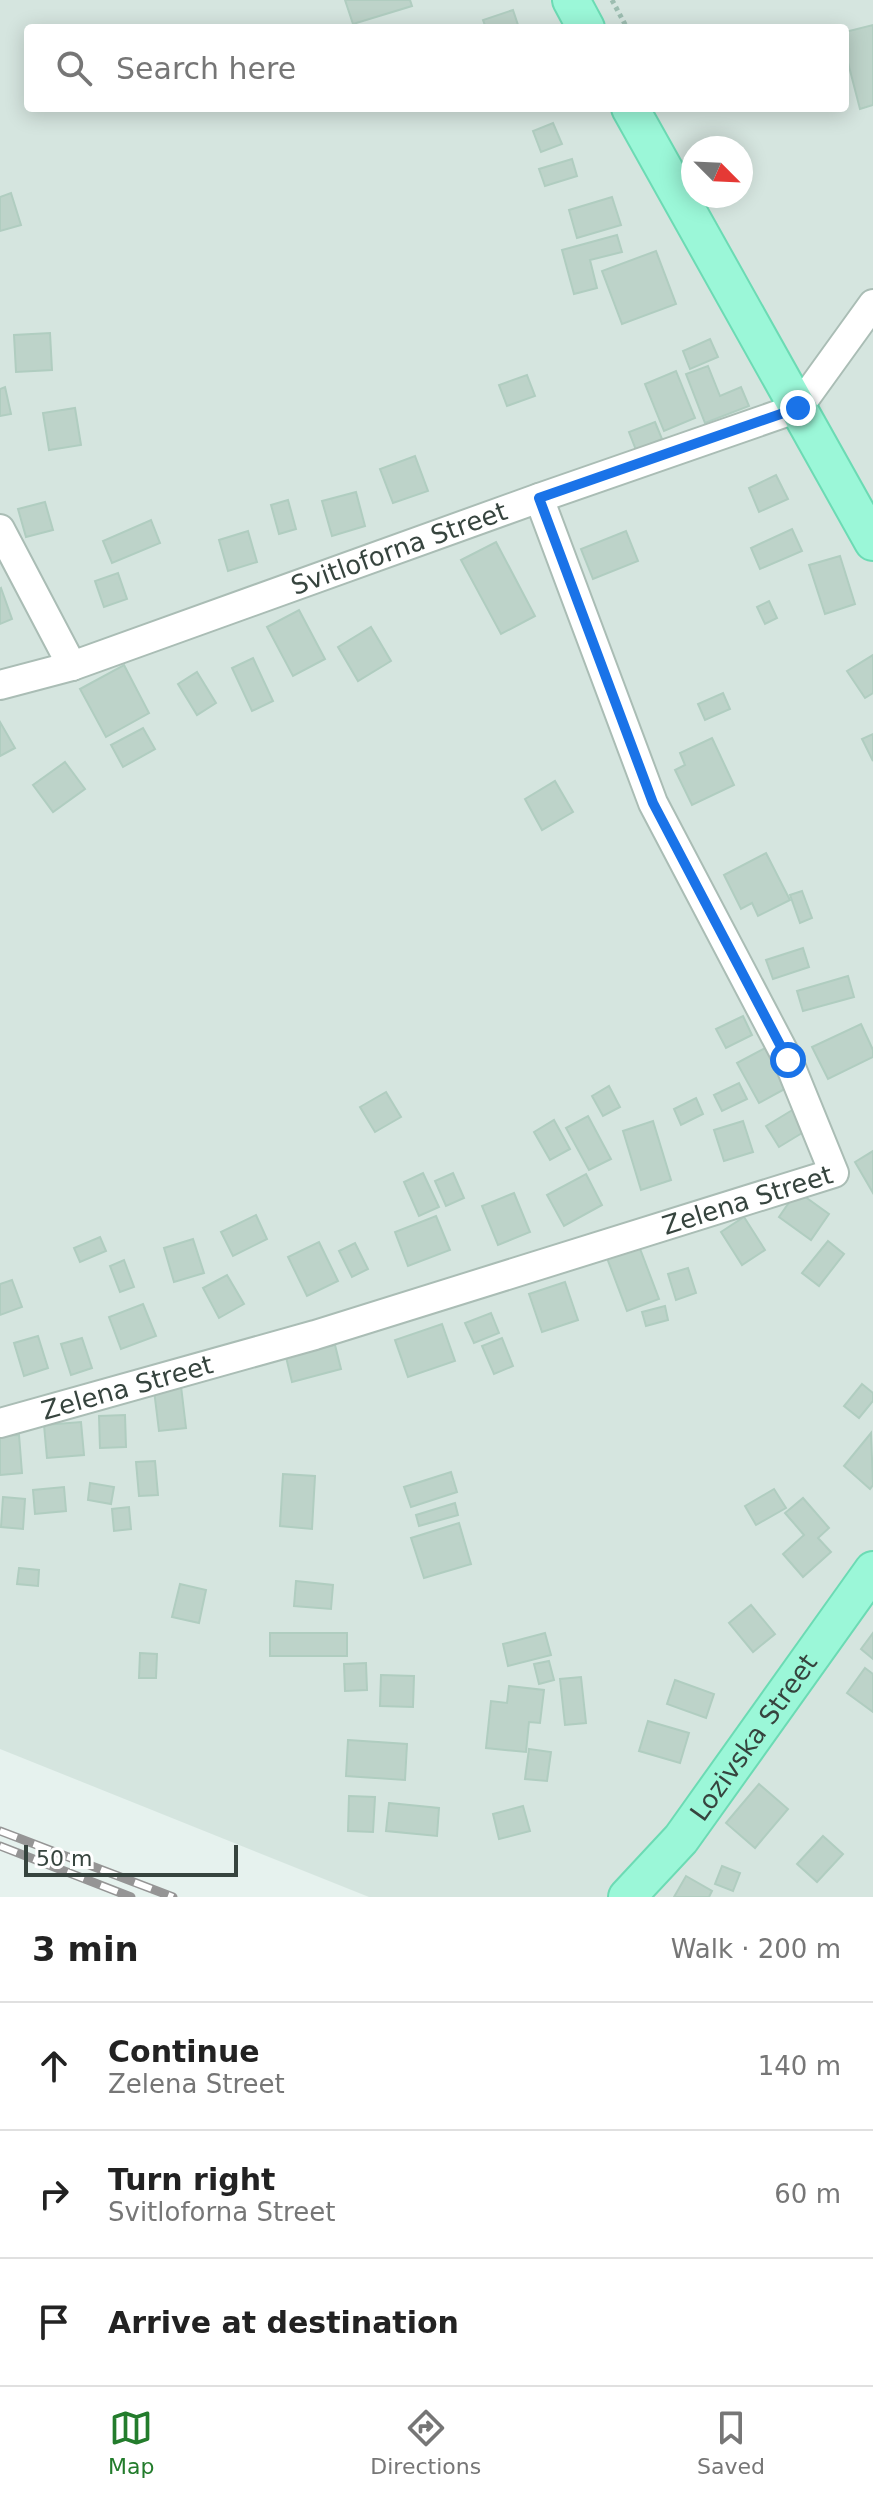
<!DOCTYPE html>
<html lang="en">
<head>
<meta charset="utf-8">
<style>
	:root { --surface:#fff; --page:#f6f6f6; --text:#222; --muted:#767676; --line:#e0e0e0; --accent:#237c2c }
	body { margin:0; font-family:"DejaVu Sans",sans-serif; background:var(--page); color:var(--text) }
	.compass { position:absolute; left:681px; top:136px; width:72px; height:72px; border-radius:50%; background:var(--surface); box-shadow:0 4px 20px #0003; rotate:114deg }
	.scale { position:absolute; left:24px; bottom:20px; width:214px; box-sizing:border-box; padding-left:8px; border:4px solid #36443e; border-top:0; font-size:22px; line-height:28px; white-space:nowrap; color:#36443e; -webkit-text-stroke:6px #fff; paint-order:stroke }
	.stop { position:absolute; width:24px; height:24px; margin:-18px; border:6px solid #1a73e8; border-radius:50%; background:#fff }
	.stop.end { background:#1a73e8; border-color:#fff; box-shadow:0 2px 8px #0008 }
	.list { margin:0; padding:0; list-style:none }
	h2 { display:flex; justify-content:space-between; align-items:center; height:104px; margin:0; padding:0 32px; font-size:34px }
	h2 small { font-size:26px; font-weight:400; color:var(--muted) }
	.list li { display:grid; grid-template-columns:52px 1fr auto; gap:24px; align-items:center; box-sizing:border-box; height:128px; padding:0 32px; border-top:2px solid var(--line) }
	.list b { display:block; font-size:30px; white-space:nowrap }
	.list p { margin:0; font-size:26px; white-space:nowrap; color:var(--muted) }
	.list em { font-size:26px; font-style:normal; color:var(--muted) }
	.icon { flex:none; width:44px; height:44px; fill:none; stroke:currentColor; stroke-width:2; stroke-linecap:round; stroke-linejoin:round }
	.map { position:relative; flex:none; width:873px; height:1897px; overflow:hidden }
	.search { position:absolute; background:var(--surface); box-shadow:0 4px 20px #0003; left:24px; right:24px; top:24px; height:88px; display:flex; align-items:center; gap:20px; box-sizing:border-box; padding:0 28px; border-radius:8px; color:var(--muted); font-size:30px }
	.sheet { height:488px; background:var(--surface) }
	nav { display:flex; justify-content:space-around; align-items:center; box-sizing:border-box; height:112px; border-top:2px solid var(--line); background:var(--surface); font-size:22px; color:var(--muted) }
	nav a { display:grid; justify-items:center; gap:4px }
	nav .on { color:var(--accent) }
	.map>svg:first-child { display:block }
	.residential { fill:#d5e5df; fill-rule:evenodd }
	.building { fill:#bdd3c9; stroke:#b0cdc0; stroke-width:2 }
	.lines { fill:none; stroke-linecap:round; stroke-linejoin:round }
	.minor-casing { stroke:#aabdb5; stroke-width:32 }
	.major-casing { stroke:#6cdbb4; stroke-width:40 }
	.path { stroke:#9cbdb0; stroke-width:5; stroke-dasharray:4 4; stroke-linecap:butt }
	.minor { stroke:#fff; stroke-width:28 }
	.major { stroke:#9bf7d8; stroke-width:36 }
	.rail-casing { stroke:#959595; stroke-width:9 }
	.rail { stroke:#fff; stroke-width:6; stroke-dasharray:18; stroke-linecap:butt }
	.route { stroke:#1a73e8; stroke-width:10 }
	.labels { text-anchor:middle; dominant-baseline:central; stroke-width:8; stroke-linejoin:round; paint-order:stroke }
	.street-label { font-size:26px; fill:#36443e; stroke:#fff }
</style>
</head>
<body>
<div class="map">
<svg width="873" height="1897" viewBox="0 0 873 1897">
	<rect width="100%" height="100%" fill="#e6f2ee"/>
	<!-- residential -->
	<path class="residential" d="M 0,0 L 873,0 L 873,1897 L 369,1897 L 0,1749 ZM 28,28 L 845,28 L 845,108 L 28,108 ZM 693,148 L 741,148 L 741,196 L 693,196 Z"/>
	<!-- building -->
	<g class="building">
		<polygon points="345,0 410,0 412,6 353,24"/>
		<polygon points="513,10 519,28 486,28 483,20"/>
		<polygon points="873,25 873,105 860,109 845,51 845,32"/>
		<polygon points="553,123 562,144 541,152 533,131"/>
		<polygon points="572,159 577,176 545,186 539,169"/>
		<polygon points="11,193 21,225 0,231 0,197"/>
		<polygon points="612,197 621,225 577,238 569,210"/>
		<polygon points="617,235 622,252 590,260 597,288 574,294 562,250"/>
		<polygon points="656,251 676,304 622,324 602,271"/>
		<polygon points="50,333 52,370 16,372 14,335"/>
		<polygon points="710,339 718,357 690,369 683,351"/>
		<polygon points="708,366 720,396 741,387 749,406 705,423 686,374"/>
		<polygon points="676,371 695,418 664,431 645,384"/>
		<polygon points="527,375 535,396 507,406 499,385"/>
		<polygon points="5,387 11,414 0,416 0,389"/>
		<polygon points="75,408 81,445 49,450 43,413"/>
		<polygon points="655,422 662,439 636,450 629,432"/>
		<polygon points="415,456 428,491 393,503 380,469"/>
		<polygon points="776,475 788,499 759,512 749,488"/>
		<polygon points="356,492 365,526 332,536 322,501"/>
		<polygon points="288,500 296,529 279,534 271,505"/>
		<polygon points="45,502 53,530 26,537 18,509"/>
		<polygon points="151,520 160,543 112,563 103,541"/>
		<polygon points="792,529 802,551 760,569 751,548"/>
		<polygon points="248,531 257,562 228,571 219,540"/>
		<polygon points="626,531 638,561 593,579 581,549"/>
		<polygon points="496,542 535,616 501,634 461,560"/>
		<polygon points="840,556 855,604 825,614 809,565"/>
		<polygon points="118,573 127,599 104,607 95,581"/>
		<polygon points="1,588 12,619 0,624 0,589"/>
		<polygon points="769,601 777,618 765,624 757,607"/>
		<polygon points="299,610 325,659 293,676 267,627"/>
		<polygon points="371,627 391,661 358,681 338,647"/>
		<polygon points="873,655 873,693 865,698 847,671"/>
		<polygon points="253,658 273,701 252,711 232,668"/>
		<polygon points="124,665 149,713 106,737 80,689"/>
		<polygon points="197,672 216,703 197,715 178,684"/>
		<polygon points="723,693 730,709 705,720 698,704"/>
		<polygon points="0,722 15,748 0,756"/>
		<polygon points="143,728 155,749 123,767 111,745"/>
		<polygon points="873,734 873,761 862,739"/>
		<polygon points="712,738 734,785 692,805 675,770 685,765 680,753"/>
		<polygon points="65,762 85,789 53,812 33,785"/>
		<polygon points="555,781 573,812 542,830 525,799"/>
		<polygon points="766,853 790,900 758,916 752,903 741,909 724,875"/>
		<polygon points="802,891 812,918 800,923 790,895"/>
		<polygon points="803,948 809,967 773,979 766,960"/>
		<polygon points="848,976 854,997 803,1011 797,991"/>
		<polygon points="743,1016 752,1035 726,1048 716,1029"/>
		<polygon points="861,1024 873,1050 873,1057 828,1079 812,1047"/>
		<polygon points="771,1045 792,1085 759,1103 737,1063"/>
		<polygon points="739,1083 747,1099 722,1111 714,1095"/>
		<polygon points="609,1086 620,1107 603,1116 592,1096"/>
		<polygon points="386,1092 401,1117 375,1132 360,1107"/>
		<polygon points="696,1098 703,1114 681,1125 674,1109"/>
		<polygon points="794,1109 807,1130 779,1147 766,1126"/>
		<polygon points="588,1116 611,1159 589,1170 566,1128"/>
		<polygon points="554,1120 570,1149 550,1160 534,1132"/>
		<polygon points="653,1121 671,1180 641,1190 623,1131"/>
		<polygon points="743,1121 753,1152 724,1161 714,1130"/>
		<polygon points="873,1151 873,1193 855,1162"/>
		<polygon points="423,1173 439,1207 419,1216 404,1182"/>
		<polygon points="453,1173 464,1198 446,1206 435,1181"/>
		<polygon points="586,1174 602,1205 564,1226 547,1195"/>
		<polygon points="797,1191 829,1214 811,1240 779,1217"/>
		<polygon points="514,1193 530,1232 498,1245 482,1206"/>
		<polygon points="256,1215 267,1239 233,1256 221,1232"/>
		<polygon points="436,1216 450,1250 408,1266 395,1232"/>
		<polygon points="744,1217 765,1250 742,1265 721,1232"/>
		<polygon points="100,1237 106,1251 80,1262 74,1248"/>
		<polygon points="193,1239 204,1273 174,1282 164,1248"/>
		<polygon points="828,1241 844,1254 819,1286 802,1273"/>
		<polygon points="319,1242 338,1281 307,1296 288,1257"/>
		<polygon points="355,1243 368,1269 352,1277 339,1251"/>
		<polygon points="639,1246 659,1299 627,1311 607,1258"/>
		<polygon points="124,1260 134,1287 120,1292 110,1266"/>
		<polygon points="688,1268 696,1293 676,1300 668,1274"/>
		<polygon points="227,1275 244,1304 219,1318 203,1288"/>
		<polygon points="12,1280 22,1307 0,1315 0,1284"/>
		<polygon points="565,1282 578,1320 542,1332 529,1294"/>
		<polygon points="143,1304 156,1336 121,1349 109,1317"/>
		<polygon points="665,1306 668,1320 646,1326 642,1312"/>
		<polygon points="491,1313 499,1333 474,1343 465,1323"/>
		<polygon points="442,1324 455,1361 408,1377 395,1340"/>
		<polygon points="38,1336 48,1368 24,1376 14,1343"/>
		<polygon points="82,1338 92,1368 71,1375 61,1344"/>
		<polygon points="502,1338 513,1366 494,1374 482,1346"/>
		<polygon points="335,1345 341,1369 292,1382 286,1357"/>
		<polygon points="862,1384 873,1393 873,1401 859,1418 844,1406"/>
		<polygon points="181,1386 186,1428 159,1431 154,1390"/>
		<polygon points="125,1415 126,1447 100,1448 99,1416"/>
		<polygon points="81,1422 84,1455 47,1458 44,1425"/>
		<polygon points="871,1433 873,1485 870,1489 844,1466"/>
		<polygon points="19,1435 22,1473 0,1475 0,1436"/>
		<polygon points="155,1461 158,1495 139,1496 136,1462"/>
		<polygon points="451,1472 457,1492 411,1507 404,1487"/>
		<polygon points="283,1474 315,1476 312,1529 280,1526"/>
		<polygon points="90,1483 114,1487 111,1504 88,1500"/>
		<polygon points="64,1487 66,1511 35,1514 33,1490"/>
		<polygon points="774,1489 786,1508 756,1525 745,1506"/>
		<polygon points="3,1497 25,1499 23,1529 1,1527"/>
		<polygon points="803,1498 829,1528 818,1538 831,1552 803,1577 783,1554 804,1535 785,1513"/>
		<polygon points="455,1503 458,1515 419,1526 416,1515"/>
		<polygon points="129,1507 131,1529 114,1531 112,1509"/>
		<polygon points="459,1523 471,1564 424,1578 411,1538"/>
		<polygon points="19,1568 39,1570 38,1586 17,1584"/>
		<polygon points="296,1581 333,1585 331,1609 294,1606"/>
		<polygon points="180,1584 206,1590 199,1623 172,1617"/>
		<polygon points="751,1605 775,1634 753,1652 729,1623"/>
		<rect x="270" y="1633" width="77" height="23"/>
		<polygon points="545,1633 551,1655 508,1666 503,1644"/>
		<polygon points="873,1633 873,1659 861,1649"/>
		<polygon points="140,1653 157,1654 156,1678 139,1678"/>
		<polygon points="549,1661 554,1680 539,1684 534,1664"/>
		<polygon points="366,1663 367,1690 345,1691 344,1664"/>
		<polygon points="865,1668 873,1674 873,1712 847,1693"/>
		<polygon points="381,1675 414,1676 413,1707 380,1706"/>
		<polygon points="581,1677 586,1723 565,1725 560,1679"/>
		<polygon points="675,1680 714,1694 706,1718 667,1704"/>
		<polygon points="509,1686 544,1690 540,1723 529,1722 526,1752 486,1748 491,1701 507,1703"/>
		<polygon points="648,1721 689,1733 680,1763 639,1751"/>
		<polygon points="348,1740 407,1744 405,1780 346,1776"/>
		<polygon points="529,1749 551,1752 547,1781 525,1779"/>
		<polygon points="759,1784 788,1809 755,1848 726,1823"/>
		<polygon points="349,1796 375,1797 373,1832 348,1831"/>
		<polygon points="389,1803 439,1808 437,1836 386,1831"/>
		<polygon points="523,1806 530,1831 499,1839 493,1814"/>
		<polygon points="823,1836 843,1854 817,1882 797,1864"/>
		<polygon points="722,1866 740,1873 733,1891 715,1884"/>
		<polygon points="686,1876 712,1891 709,1897 674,1897"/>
	</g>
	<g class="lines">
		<defs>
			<g id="minor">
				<polyline points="0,529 72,666"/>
				<path id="s1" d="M 0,685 L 72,666 L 539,498 L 798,408 L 873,304"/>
				<path id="s2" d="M 0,1423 L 315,1335 L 834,1173 L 788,1060 L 653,803 L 539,498"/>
			</g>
			<g id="major">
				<polyline points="571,0 586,28"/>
				<polyline points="630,108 873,542"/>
				<path id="s3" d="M 627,1897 L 681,1839 L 873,1570"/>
			</g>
		</defs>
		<!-- minor casing -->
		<use href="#minor" class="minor-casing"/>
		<!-- major casing -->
		<use href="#major" class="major-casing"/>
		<!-- path -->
		<polyline class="path" points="612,0 627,28"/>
		<!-- minor -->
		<use href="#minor" class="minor"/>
		<!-- major -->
		<use href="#major" class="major"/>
		<defs>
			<g id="rail">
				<polyline points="0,1831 173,1897"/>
				<polyline points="0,1846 131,1897"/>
			</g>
		</defs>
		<!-- rail casing -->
		<use href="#rail" class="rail-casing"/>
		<!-- rail -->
		<use href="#rail" class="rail"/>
	</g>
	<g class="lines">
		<!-- route -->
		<polyline class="route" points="788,1060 653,803 539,498 798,408"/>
	</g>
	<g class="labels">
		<!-- street labels -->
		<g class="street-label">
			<text stroke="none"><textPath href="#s1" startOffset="422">Svitloforna Street</textPath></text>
			<text stroke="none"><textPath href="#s2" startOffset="780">Zelena Street</textPath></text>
			<text stroke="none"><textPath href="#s2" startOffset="132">Zelena Street</textPath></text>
			<text stroke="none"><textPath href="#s3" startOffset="204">Lozivska Street</textPath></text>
		</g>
	</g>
</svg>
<svg class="compass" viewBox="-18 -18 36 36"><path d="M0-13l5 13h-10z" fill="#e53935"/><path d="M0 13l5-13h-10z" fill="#767676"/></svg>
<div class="scale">50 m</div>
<div class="stop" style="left:788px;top:1060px"></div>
<div class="stop end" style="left:798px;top:408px"></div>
<div class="search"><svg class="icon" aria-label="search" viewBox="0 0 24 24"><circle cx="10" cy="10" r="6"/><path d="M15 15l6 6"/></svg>Search here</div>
</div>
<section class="sheet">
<h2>3 min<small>Walk · 200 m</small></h2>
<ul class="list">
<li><svg class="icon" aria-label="ahead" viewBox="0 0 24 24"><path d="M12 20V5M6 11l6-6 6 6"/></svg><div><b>Continue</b><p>Zelena Street</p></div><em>140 m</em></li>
<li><svg class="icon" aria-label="right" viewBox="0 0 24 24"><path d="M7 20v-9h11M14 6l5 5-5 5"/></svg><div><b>Turn right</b><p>Svitloforna Street</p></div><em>60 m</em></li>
<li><svg class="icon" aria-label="arrive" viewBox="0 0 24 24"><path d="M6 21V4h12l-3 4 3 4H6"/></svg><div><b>Arrive at destination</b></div></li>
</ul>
</section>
<nav>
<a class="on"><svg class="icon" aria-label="map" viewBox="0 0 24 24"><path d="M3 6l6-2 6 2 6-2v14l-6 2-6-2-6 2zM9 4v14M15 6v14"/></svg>Map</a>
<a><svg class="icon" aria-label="directions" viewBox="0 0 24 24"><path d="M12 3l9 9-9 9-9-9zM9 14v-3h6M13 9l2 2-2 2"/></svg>Directions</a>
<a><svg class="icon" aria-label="saved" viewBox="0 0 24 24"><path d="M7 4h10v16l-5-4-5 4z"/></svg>Saved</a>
</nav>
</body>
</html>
